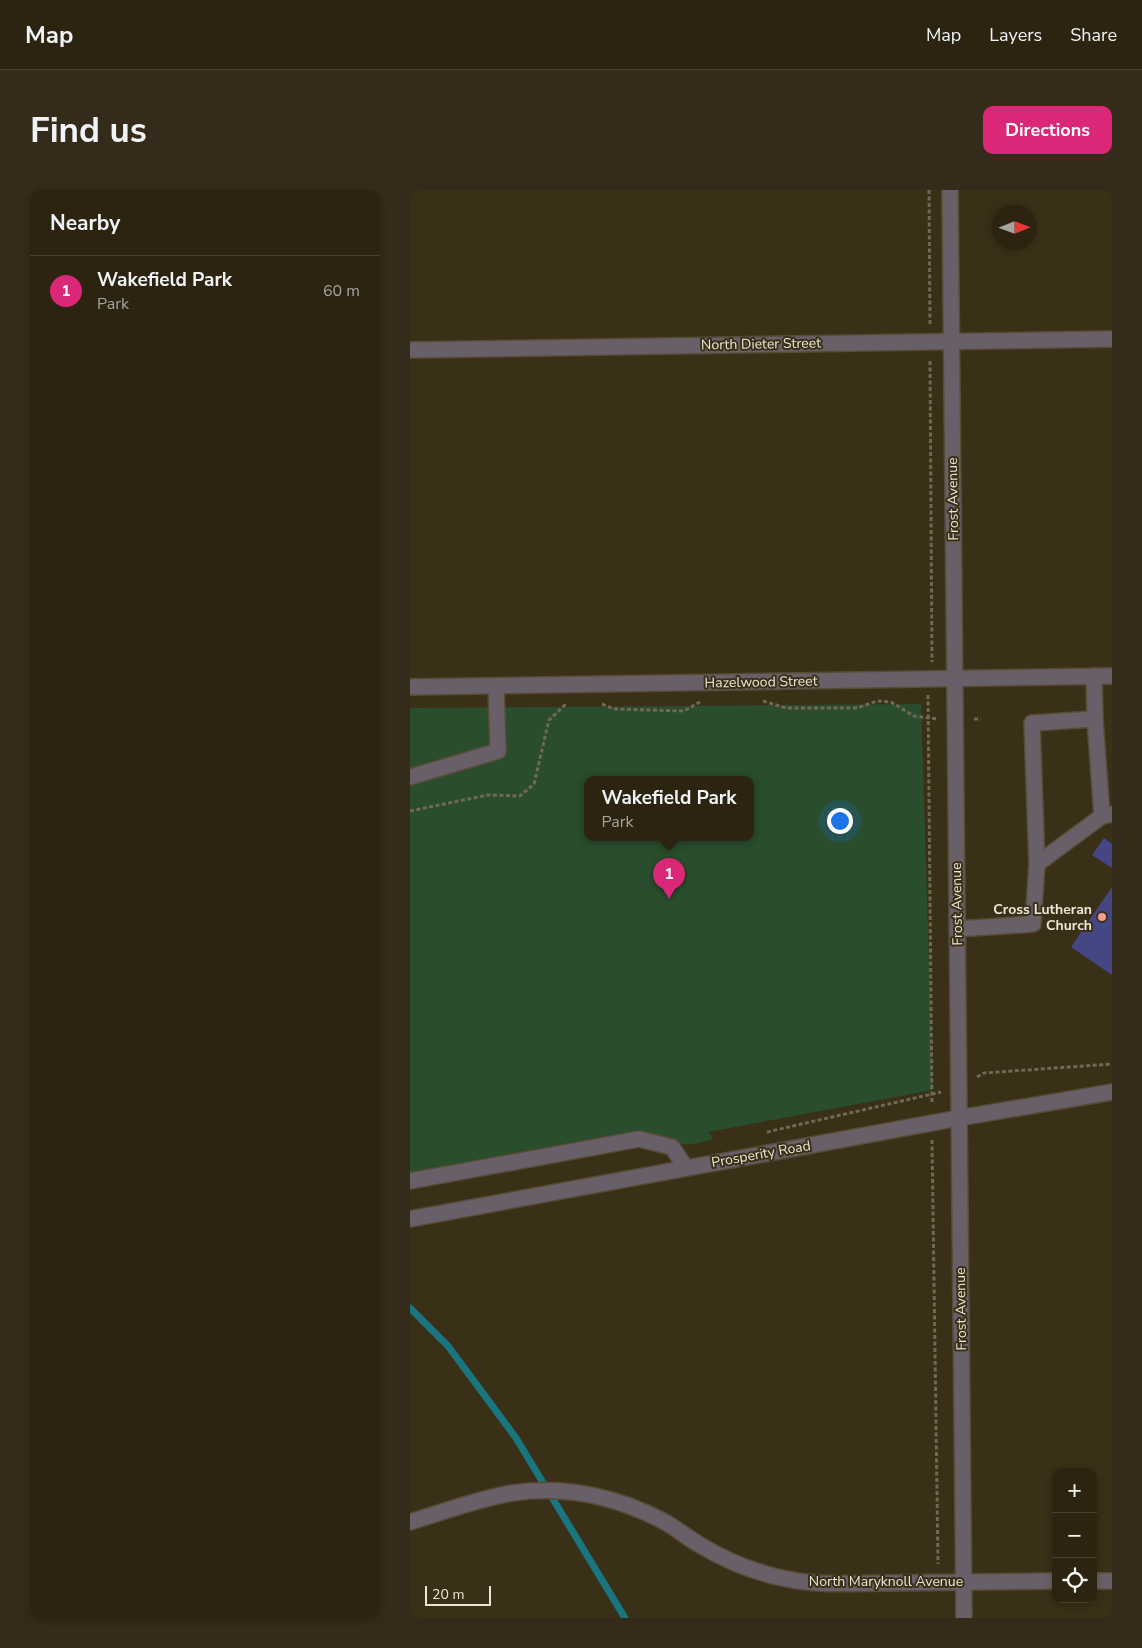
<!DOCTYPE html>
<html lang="en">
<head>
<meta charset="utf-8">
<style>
	:root { --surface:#2c2311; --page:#342b1a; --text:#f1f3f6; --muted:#a6a49f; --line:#484031; --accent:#db2777 }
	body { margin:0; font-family:"Nunito Sans",sans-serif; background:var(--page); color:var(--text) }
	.controls { position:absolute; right:15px; bottom:15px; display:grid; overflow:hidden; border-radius:10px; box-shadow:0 2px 8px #0003 }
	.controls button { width:45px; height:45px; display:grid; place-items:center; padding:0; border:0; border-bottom:1px solid var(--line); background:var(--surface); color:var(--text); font:25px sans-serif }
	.compass { position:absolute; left:582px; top:15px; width:45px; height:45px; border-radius:50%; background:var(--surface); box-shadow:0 2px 8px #0003; rotate:89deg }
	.scale { position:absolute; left:15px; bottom:12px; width:66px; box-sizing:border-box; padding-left:5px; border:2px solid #ede6d8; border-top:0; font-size:14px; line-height:18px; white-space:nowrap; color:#ede6d8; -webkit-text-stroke:4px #3a2f17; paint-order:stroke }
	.you { position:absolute; left:429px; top:630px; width:18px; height:18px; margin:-12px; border:4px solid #fff; border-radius:50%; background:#1a73e8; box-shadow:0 0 0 8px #1a73e833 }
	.badge { display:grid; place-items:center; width:32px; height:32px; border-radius:50%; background:var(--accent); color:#fff; font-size:16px; font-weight:700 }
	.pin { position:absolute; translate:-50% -41px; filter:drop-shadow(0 1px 2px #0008) }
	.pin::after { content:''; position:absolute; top:26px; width:18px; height:15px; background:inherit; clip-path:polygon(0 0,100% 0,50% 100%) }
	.popup { position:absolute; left:174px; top:586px; width:170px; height:65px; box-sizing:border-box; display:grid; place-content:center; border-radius:10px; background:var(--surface); filter:drop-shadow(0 1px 4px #0005); font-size:16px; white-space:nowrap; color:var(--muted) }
	.popup b { font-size:19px; color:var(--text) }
	.popup::after { content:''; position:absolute; left:50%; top:100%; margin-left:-10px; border:10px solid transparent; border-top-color:var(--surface) }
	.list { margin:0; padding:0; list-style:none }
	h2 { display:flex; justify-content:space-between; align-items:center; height:65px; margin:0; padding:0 20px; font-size:21px }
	h2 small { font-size:16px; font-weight:400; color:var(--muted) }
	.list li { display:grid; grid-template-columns:32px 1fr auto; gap:15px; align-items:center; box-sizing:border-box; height:70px; padding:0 20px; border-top:1px solid var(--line) }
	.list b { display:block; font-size:19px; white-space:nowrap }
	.list p { margin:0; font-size:16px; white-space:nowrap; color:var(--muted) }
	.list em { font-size:16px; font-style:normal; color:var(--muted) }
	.icon { flex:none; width:28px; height:28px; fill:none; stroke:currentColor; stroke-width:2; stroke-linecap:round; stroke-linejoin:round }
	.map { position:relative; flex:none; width:702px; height:1428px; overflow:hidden; border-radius:10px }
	header { display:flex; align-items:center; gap:30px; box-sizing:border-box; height:70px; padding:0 25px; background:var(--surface); border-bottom:1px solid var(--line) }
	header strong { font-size:24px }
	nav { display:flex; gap:28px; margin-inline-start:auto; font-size:18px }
	.intro { display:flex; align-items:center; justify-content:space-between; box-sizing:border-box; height:120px; padding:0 30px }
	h1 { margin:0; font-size:35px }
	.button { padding:12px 22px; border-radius:10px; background:var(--accent); color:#fff; font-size:18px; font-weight:700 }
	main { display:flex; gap:30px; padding:0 30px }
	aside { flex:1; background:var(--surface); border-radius:10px; box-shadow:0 2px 8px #0003 }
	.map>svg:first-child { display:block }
	.green { fill:#294d2d; fill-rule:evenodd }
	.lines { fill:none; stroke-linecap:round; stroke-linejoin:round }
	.stream { stroke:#19757e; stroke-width:7 }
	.building { fill:#454785 }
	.minor-casing { stroke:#574c36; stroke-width:18 }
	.path { stroke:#726853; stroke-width:3; stroke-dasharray:4 2.5; stroke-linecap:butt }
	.minor { stroke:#695f68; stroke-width:15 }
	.poi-dot { fill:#f59c94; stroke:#3a2f17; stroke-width:2 }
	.labels { text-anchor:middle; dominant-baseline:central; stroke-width:4; stroke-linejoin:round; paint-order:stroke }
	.street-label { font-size:14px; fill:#ede6d8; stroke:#3a2f17 }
	.poi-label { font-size:14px; font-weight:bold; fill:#ede6d8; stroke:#3a2f17; text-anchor:end }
</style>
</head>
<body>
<header>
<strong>Map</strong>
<nav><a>Map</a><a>Layers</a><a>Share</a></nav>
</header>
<div class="intro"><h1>Find us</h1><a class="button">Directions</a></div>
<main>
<aside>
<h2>Nearby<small></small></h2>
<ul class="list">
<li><span class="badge">1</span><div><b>Wakefield Park</b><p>Park</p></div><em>60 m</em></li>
</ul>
</aside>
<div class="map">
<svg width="702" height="1428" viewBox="0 0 702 1428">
	<rect width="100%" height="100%" fill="#3a2f17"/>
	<!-- green -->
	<path class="green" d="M 511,514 L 523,900 L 298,942 L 303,949 C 288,953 274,959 260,949 L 0,997 L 0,518 ZM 178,590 L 340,590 L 340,648 L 178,648 Z"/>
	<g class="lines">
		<!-- stream -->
		<polyline class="stream" points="0,1118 38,1156 106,1248 215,1428"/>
	</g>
	<!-- building -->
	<g class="building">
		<polygon points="694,648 702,654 702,678 682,665"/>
		<polygon points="702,697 702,785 661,757"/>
	</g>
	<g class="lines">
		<defs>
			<g id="minor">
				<polyline points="540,0 554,1428"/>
				<polyline points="0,160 702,149"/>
				<polyline points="0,497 702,486"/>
				<polyline points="685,529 692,626"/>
				<polyline points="0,587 88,561 86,497"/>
				<polyline points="627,674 622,533 685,529 684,486"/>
				<polyline points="547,739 623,734 627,674 692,626 702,624"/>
				<polyline points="0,991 229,949 262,957 276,978"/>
				<polyline points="0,1029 549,928 702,902"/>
				<path d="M 0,1332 C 33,1322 67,1309 102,1303 C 155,1295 208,1307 255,1332 C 267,1339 278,1348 290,1355 C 318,1372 346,1383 377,1389 C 410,1396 446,1393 479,1393 C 535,1392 590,1392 646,1391"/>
				<polyline points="683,1391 702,1391"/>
			</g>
		</defs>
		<!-- minor casing -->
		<use href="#minor" class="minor-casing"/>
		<!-- path -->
		<g class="path">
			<polyline points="519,0 520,134"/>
			<polyline points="520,171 522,472"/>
			<polyline points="518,505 522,914"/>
			<polyline points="353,511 376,518 447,518 467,511 481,512 504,526 528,529"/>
			<polyline points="192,514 204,519 274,521 290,512"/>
			<polyline points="564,529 571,529"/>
			<polyline points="0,621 78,605 110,606 124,594 139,530 156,514"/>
			<polyline points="567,887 574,883 702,874"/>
			<polyline points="357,942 531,902"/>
			<polyline points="522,950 528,1374"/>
		</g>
		<!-- minor -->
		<use href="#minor" class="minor"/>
	</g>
	<!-- markers -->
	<circle class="poi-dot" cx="692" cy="727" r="5"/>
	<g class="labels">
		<!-- street labels -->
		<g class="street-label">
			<text transform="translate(351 154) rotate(-1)">North Dieter Street</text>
			<text transform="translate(543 309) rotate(-91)">Frost Avenue</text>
			<text transform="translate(351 492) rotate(-1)">Hazelwood Street</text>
			<text transform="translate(547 714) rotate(-91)">Frost Avenue</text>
			<text transform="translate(351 964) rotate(-10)">Prosperity Road</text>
			<text transform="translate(551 1119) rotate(-91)">Frost Avenue</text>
			<text x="476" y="1391">North Maryknoll Avenue</text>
		</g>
		<!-- poi labels -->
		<g class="poi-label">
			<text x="682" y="719">Cross Lutheran<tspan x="682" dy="16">Church</tspan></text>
		</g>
	</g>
</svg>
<div class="controls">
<button>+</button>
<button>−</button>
<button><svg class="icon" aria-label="locate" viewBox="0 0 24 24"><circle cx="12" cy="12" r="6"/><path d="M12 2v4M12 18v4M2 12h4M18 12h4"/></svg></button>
</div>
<svg class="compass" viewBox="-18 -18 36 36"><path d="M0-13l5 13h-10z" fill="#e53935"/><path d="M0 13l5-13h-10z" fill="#a6a49f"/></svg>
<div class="scale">20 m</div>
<div class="you"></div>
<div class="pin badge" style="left:259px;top:709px">1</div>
<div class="popup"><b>Wakefield Park</b>Park</div>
</div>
</main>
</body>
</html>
